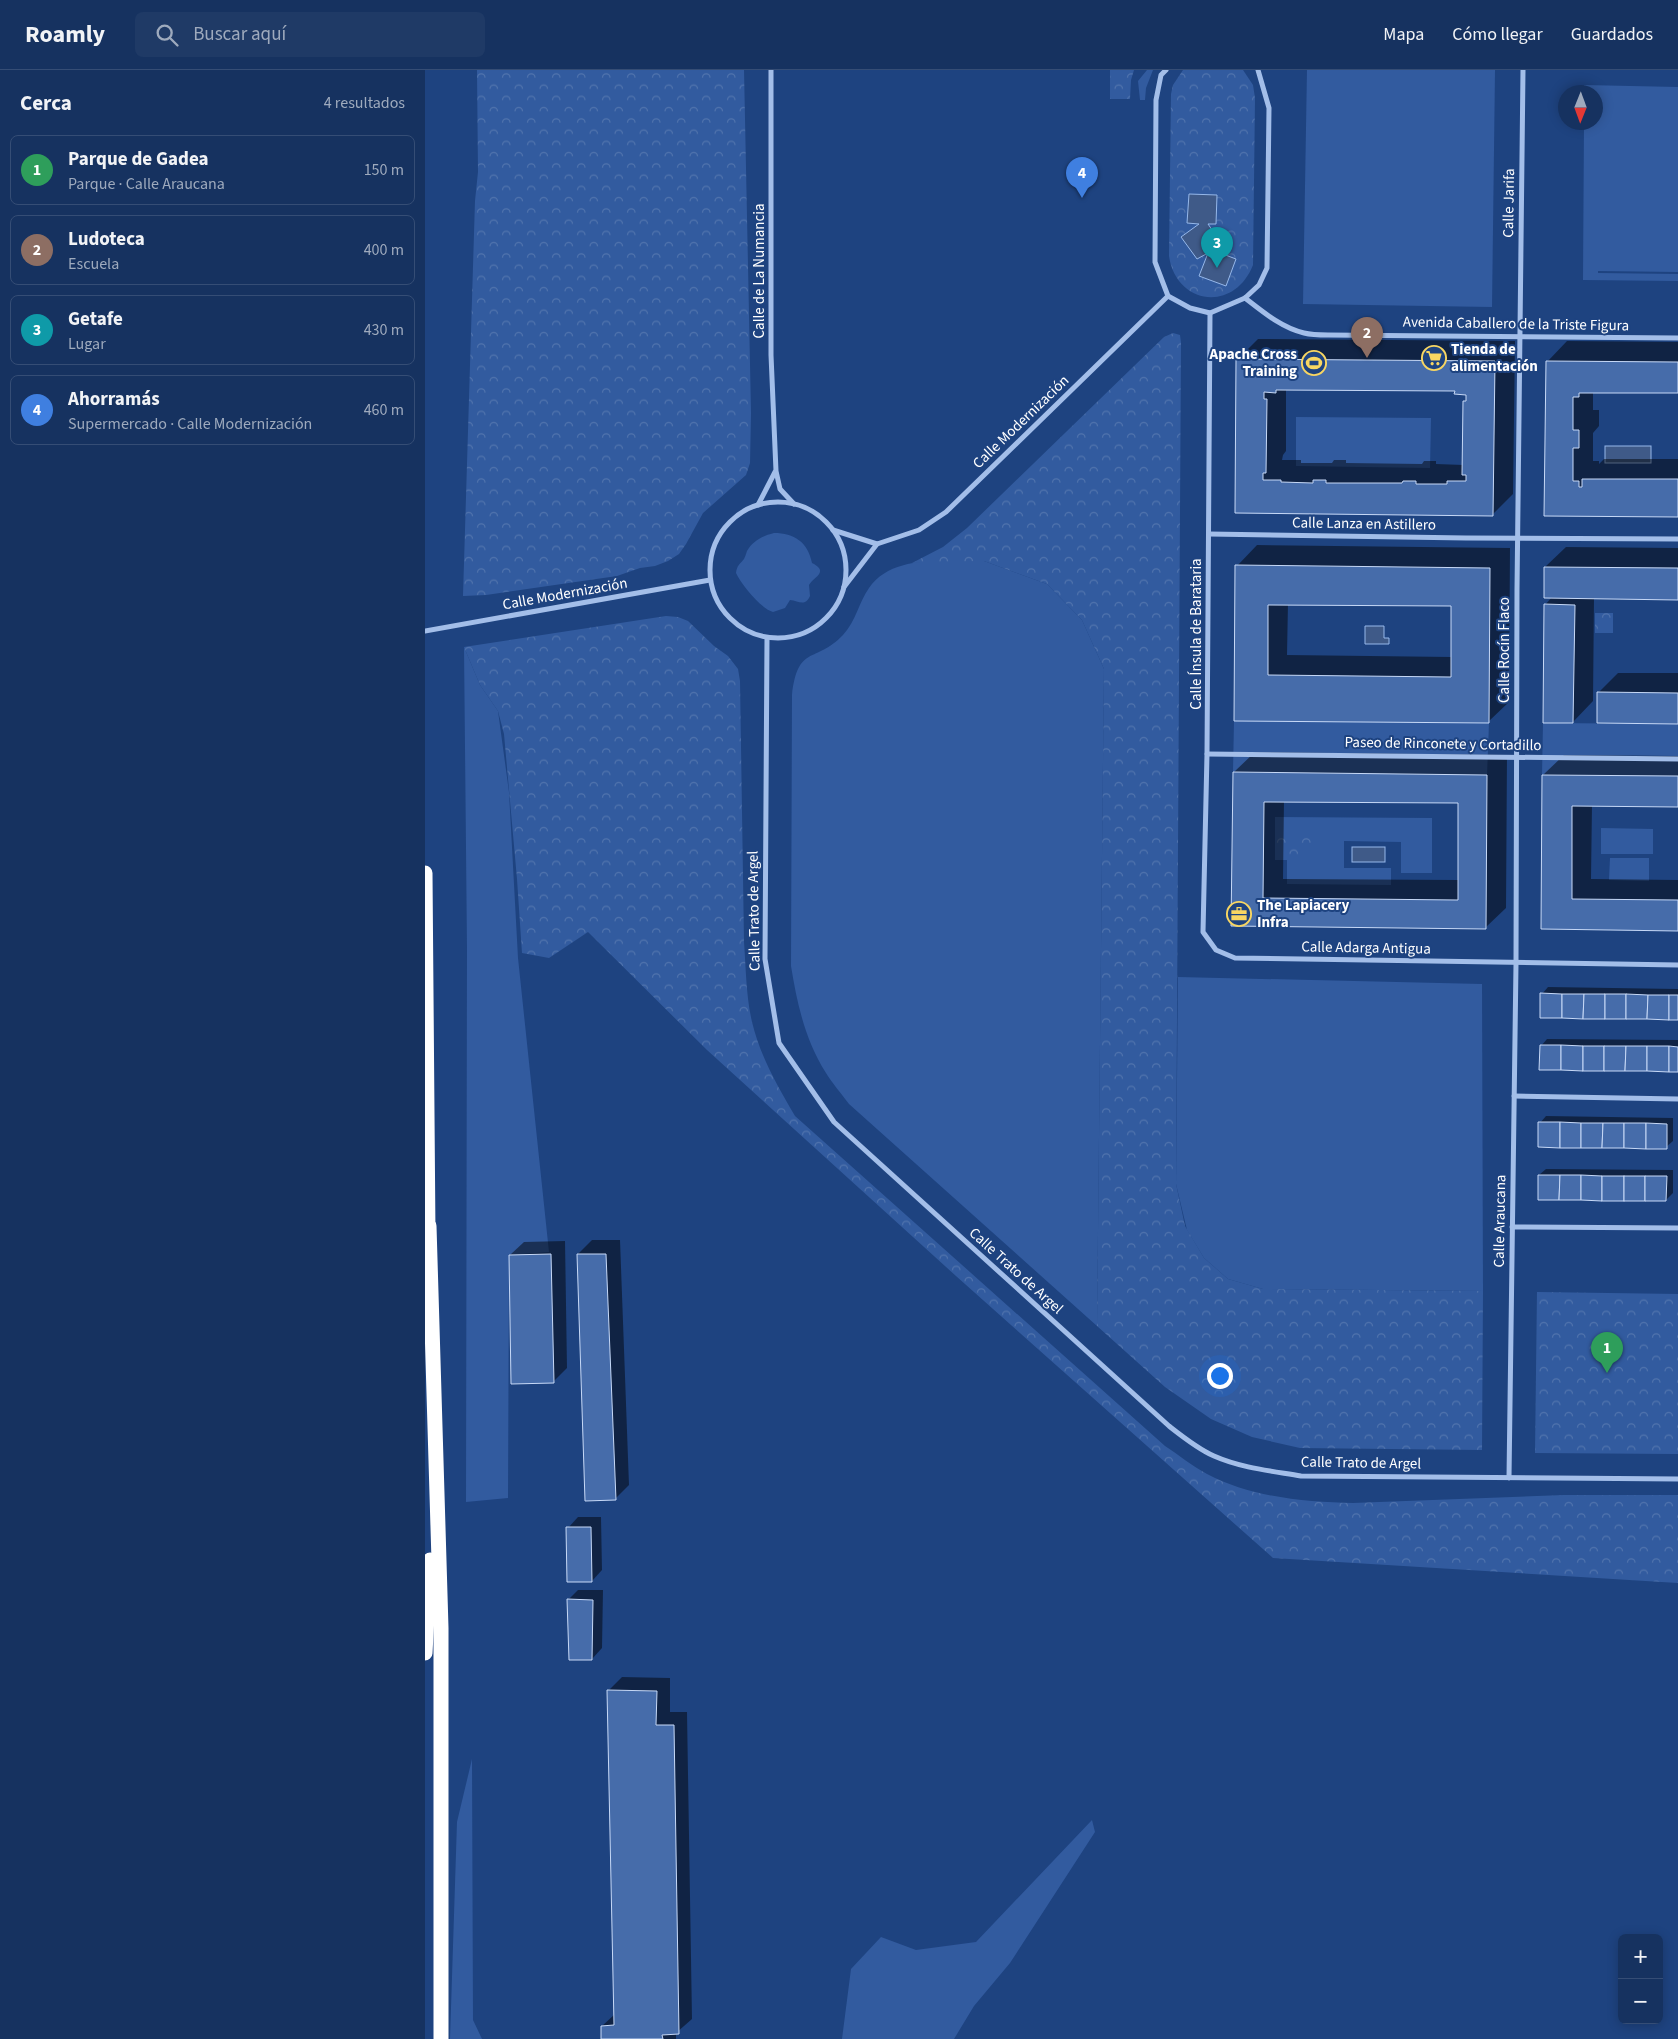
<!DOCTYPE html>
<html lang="es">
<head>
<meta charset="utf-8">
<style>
	:root { --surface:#163260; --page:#1f3a66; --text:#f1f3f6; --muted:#9eaabd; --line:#354d75; --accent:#f8d662 }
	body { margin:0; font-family:"Source Sans 3",sans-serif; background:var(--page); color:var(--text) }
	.controls { position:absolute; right:15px; bottom:15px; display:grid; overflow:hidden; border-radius:8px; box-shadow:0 2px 12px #0003 }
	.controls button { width:45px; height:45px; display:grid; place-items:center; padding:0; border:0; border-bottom:1px solid var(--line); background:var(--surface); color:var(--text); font:25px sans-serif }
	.compass { position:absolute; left:1133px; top:15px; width:45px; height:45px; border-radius:50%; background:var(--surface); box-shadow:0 2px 12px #0003; rotate:181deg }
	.you { position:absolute; left:794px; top:1305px; width:18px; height:18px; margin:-12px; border:4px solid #fff; border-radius:50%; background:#1a73e8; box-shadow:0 0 0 8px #1a73e833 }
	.badge { display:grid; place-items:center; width:32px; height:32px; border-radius:50%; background:var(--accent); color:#fff; font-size:16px; font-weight:700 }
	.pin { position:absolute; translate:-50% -41px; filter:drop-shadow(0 1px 2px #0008) }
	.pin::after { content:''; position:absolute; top:26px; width:18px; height:15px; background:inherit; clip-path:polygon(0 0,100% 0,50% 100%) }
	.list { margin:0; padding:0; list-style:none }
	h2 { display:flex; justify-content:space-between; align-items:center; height:65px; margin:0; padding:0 20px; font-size:21px }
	h2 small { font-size:16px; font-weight:400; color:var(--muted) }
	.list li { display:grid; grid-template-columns:32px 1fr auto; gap:15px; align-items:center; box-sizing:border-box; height:70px; margin:0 10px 10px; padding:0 10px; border:1px solid var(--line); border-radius:8px }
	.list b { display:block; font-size:19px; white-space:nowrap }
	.list p { margin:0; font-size:16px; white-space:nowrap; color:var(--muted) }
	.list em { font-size:16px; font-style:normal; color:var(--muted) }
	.icon { flex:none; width:28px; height:28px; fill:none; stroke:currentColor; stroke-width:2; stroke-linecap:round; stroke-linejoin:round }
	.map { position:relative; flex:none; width:1253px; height:1969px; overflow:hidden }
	header { display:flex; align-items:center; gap:30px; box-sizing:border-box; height:70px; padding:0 25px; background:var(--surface); border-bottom:1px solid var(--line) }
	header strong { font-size:24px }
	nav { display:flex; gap:28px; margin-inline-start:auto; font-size:18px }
	.search { width:350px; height:45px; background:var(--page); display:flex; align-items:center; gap:12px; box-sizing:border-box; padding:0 18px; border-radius:8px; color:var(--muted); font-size:19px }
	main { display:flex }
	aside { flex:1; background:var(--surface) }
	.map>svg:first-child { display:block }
	.green { fill:#325b9f }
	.park { fill:url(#park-crowns) }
	.water { fill:#3f5a88; stroke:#96b8ea }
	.shadow { fill:#0007; fill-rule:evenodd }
	.building { fill:#466caa; stroke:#c7d9f7; fill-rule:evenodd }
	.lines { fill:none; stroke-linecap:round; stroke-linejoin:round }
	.street { stroke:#a3bee9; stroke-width:5 }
	.highway { stroke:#fff; stroke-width:15 }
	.labels { text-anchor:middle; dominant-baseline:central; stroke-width:4; stroke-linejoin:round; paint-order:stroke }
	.street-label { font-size:15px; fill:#fff; stroke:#1e4380 }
	.poi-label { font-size:15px; font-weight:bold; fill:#fff; stroke:#1e4380; text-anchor:start }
</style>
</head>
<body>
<header>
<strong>Roamly</strong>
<div class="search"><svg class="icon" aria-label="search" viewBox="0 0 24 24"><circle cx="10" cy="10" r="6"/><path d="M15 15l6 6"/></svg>Buscar aquí</div>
<nav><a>Mapa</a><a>Cómo llegar</a><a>Guardados</a></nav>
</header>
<main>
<aside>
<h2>Cerca<small>4 resultados</small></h2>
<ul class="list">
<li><span class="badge" style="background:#2e9e5b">1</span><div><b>Parque de Gadea</b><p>Parque · Calle Araucana</p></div><em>150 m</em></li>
<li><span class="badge" style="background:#8d6e63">2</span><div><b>Ludoteca</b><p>Escuela</p></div><em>400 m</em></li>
<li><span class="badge" style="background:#0f9aa8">3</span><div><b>Getafe</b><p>Lugar</p></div><em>430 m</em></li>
<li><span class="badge" style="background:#3f7fe0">4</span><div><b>Ahorramás</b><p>Supermercado · Calle Modernización</p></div><em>460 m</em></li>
</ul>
</aside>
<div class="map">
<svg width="1253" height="1969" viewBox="0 0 1253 1969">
	<defs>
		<pattern id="park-crowns" width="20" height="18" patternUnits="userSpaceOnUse" patternTransform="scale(1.25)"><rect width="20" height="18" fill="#325b9f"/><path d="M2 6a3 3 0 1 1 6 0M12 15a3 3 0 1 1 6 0" fill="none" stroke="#5174ad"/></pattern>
	</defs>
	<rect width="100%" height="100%" fill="#1e4380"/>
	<!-- green -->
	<g class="green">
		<polygon points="722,0 728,0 721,18 720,30 715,30 713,11"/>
		<polygon points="882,0 1070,0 1067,237 878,234"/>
		<polygon points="1159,15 1253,17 1253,202 1173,201 1173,203 1253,204 1253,211 1158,210 1159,53 1170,52 1170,22 1159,22"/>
		<polygon points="871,347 1006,348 1005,398 871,396"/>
		<path d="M 349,463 C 369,463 383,472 387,493 C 405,502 388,507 384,515 L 385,526 C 380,537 374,531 365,530 L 360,538 L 348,542 C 336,539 316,514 311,503 C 312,495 315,494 319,489 C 320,487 321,484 322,481 C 328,471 337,466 349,463 Z"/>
		<path d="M 559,491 L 622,514 L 657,550 L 679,599 L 672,1256 L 424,1034 C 416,1023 407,1013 401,1003 C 380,970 372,933 366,896 L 367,625 C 373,574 390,594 418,565 C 431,551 434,532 444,518 C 468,483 522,492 559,491 Z"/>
		<polygon points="39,577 55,615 73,641 84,722 93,888 124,1182 84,1185 83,1428 41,1432 42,878"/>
		<polygon points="809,651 1064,653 1062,705 808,702"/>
		<polygon points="1118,653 1253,654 1253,706 1117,705"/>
		<polygon points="850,747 1007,748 1007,803 976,803 976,772 919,771 919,798 966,798 966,815 862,814 862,790 886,790 850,765"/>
		<polygon points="1176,758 1228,759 1228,784 1176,784"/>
		<polygon points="1185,788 1224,788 1224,811 1184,810"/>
		<polygon points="753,907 1057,914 1058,1221 838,1219 803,1209 779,1188 762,1160 751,1114"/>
		<polygon points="47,1689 48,1950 57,1969 25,1969 32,1752"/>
		<polygon points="667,1750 670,1762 585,1893 549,1936 529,1969 417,1969 426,1899 456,1867 491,1880 551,1872"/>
	</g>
	<!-- park -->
	<g class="park">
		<polygon points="52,0 319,0 326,343 325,393 321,405 278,443 261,474 254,484 243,491 230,496 215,498 192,506 61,525 38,526 50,131 53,102"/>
		<polygon points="685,0 709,0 706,10 705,29 685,29"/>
		<path d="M 758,0 L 818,0 L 828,15 L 830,28 L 828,195 C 809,243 751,235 744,186 L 746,24 L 748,15 Z"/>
		<polygon points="748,263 755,265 756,273 751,1114 760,1156 779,1188 803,1209 838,1219 1058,1221 1057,1380 875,1378 827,1367 786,1349 740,1317 672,1256 679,599 657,550 622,514 559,491 487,493 518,477 542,458 739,267"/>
		<rect x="1170" y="543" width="18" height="20"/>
		<path d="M 241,546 L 253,547 L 263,551 L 289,576 L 303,586 L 313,599 L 315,611 L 319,872 C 321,899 321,926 327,952 C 335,986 353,1017 370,1046 L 740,1376 C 754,1385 767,1396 782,1404 C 825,1427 880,1432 928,1433 L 1139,1425 L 1253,1425 L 1253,1513 L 848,1488 L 531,1206 L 282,980 L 163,862 L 124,888 L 97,883 L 92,809 L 79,664 L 73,641 L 55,615 L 39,577 Z"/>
		<rect x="850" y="765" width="36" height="25"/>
		<polygon points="1112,1222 1253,1224 1253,1384 1110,1383"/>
	</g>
	<!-- water -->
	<g class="water">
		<polygon points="764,124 792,125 791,154 783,154 796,173 787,180 811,189 801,216 774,206 783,183 772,189 756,167 774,154 762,153"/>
		<rect x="1180" y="376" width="46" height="17"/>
		<polygon points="940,556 959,556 959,568 964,568 964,574 940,574"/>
		<rect x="927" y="777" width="33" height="15"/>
	</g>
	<!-- shadow -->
	<g class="shadow">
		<path d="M 833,269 L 1090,271 L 1088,424 L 1067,445 L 811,442 L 813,289 ZM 861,319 L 1031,320 L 1042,323 L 1042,329 L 1039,332 L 1039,395 L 1011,394 L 1011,391 L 999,391 L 997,394 L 921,393 L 921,390 L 909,390 L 907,393 L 876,393 L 876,390 L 857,390 L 858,385 L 861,381 Z"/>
		<polygon points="1142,271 1253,272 1253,322 1168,322 1168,340 1174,340 1174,356 1168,363 1168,391 1174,391 1174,394 1179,389 1253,389 1253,446 1121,445 1122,292"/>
		<path d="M 832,475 L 1085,478 L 1084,632 L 1063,652 L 810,649 L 812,496 ZM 863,533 L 1028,535 L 1027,587 L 862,585 Z"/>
		<polygon points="1141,477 1253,478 1253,529 1169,528 1168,631 1148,652 1120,535 1127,527 1120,497"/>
		<polygon points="1193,603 1253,603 1253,653 1173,652 1173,623"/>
		<path d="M 830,682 L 1082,685 L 1081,838 L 1060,858 L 808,855 L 809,702 ZM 859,730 L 1035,731 L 1034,810 L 858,809 Z"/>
		<polygon points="1139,685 1253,686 1253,736 1167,735 1166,809 1253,810 1253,859 1117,858 1118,705"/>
		<polygon points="1123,917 1253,919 1253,949 1116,947 1117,924"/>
		<polygon points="1122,969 1253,970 1253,1001 1116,999 1116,976"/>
		<polygon points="1121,1046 1248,1048 1248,1071 1241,1077 1115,1053"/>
		<polygon points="1121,1099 1248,1100 1248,1123 1241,1130 1114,1105"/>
		<polygon points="167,1170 195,1170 204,1415 190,1429 153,1184"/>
		<polygon points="140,1171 142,1298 128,1312 85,1185 99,1172"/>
		<polygon points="153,1447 176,1447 177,1500 167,1511 143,1458"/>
		<polygon points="153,1520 178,1520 177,1578 167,1589 143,1530"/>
		<polygon points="197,1607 245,1608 245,1642 262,1642 267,1949 251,1963 251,1969 177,1969 177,1956 190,1944 183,1621"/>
	</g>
	<!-- building -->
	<g class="building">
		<path d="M 811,289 L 1070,291 L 1068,446 L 810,443 ZM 851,320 L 1030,321 L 1029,324 L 1041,325 L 1041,331 L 1038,331 L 1037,405 L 1041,405 L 1041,411 L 1022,411 L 1022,414 L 991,414 L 991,411 L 978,411 L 977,413 L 901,413 L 901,410 L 888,410 L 888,413 L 856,412 L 856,410 L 838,410 L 838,403 L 841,403 L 842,329 L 839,329 L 839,322 L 851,323 Z"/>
		<polygon points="1121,291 1253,292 1253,323 1154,323 1154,327 1148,327 1148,360 1154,360 1154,378 1148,378 1148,411 1154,411 1154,417 1157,417 1157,409 1253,409 1253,447 1119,446"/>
		<path d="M 810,495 L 1065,498 L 1064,653 L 809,651 ZM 843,535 L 1026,536 L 1026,607 L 843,605 Z"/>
		<polygon points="1119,497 1253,498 1253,530 1119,528"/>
		<polygon points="1119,534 1150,535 1148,653 1118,653"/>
		<polygon points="1172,622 1253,623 1253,654 1172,653"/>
		<path d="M 808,702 L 1062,705 L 1061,859 L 806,856 ZM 839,732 L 1033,733 L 1033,830 L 838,828 Z"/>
		<polygon points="1117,705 1253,706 1253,737 1147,736 1147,829 1253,830 1253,861 1116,859"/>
		<polygon points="1115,923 1137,924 1137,948 1115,948"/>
		<polygon points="1137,924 1159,924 1158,949 1137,948"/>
		<polygon points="1159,924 1180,924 1180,949 1158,949"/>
		<rect x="1180" y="924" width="21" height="25"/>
		<polygon points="1201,924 1223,925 1222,949 1201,949"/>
		<polygon points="1223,925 1244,925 1244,950 1222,949"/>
		<rect x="1244" y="925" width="9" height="25"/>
		<polygon points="1115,975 1136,975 1136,1000 1114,1000"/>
		<polygon points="1136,975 1158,976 1158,1001 1136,1000"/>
		<rect x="1158" y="976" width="21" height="25"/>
		<polygon points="1179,976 1201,976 1200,1001 1179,1001"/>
		<polygon points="1201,976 1222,976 1222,1001 1200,1001"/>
		<polygon points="1222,976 1244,976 1244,1002 1222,1001"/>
		<polygon points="1244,976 1253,977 1253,1002 1244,1002"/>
		<polygon points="1113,1052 1135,1052 1135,1078 1113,1077"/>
		<polygon points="1135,1052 1156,1053 1156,1078 1135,1078"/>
		<polygon points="1156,1053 1178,1053 1177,1078 1156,1078"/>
		<polygon points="1178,1053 1199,1053 1199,1078 1177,1078"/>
		<polygon points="1199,1053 1221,1053 1221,1079 1199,1078"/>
		<polygon points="1221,1053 1242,1054 1242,1079 1221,1079"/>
		<polygon points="1113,1105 1135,1105 1134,1130 1113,1130"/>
		<polygon points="1135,1105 1156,1105 1156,1130 1134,1130"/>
		<polygon points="1156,1105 1177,1106 1177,1131 1156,1130"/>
		<rect x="1177" y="1106" width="22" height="25"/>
		<rect x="1199" y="1106" width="21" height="25"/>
		<polygon points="1220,1106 1242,1106 1241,1131 1220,1131"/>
		<polygon points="126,1184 129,1313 86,1314 84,1185"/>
		<polygon points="152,1184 181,1184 191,1430 160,1431"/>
		<polygon points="141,1457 166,1457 167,1512 142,1512"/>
		<polygon points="142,1529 168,1530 167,1590 144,1590"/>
		<polygon points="182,1620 232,1621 231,1655 249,1655 254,1964 237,1965 238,1969 176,1969 176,1956 189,1955"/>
	</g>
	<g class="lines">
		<!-- street -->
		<g class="street">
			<polyline points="346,0 346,285 351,401 355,419 369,434"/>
			<polyline points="741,0 736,5 731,30 730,192 743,226 765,238 785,243 820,228 834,215 842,198 844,38 833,0"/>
			<path d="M 820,228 C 838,242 857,258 879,263 C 887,265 895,265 903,265 L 1253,268"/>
			<polyline points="785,243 782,684 778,862 791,880 810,888 1253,895"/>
			<circle cx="353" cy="500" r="68"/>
			<polyline points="333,435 350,402"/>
			<polyline points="408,460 452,474"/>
			<polyline points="784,464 1041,468 1253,469"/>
			<polyline points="419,517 452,474 494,460 521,442 743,226"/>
			<polyline points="0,561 285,510"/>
			<path d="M 342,568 L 340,889 L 354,973 L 409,1052 L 744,1356 C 758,1367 773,1379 789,1386 C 816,1398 847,1401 876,1406 L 1253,1409"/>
			<polyline points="782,684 1253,689"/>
			<polyline points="1089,1026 1253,1029"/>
			<polyline points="1087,1157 1253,1158"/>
			<polyline points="1084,1408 1091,894 1092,520 1098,0"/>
		</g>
		<!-- highway -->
		<g class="highway">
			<polyline points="0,803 3,1164"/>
			<polyline points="4,1156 16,1558 16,1969"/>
			<polyline points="0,1583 5,1490"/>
		</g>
	</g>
	<!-- icons -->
	<defs>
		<symbol id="supermarket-ring" viewBox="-11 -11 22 22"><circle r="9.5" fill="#1e4380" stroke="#f8d662" stroke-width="1.5"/><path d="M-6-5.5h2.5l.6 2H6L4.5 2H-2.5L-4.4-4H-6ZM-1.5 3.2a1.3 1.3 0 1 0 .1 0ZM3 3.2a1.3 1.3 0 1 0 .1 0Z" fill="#f8d662"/></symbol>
		<symbol id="stadium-ring" viewBox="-11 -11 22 22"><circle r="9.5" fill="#1e4380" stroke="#f8d662" stroke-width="1.5"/><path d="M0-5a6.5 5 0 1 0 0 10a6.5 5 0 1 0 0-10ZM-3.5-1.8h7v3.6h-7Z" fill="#f8d662"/></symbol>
		<symbol id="office-ring" viewBox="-11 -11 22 22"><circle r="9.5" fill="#1e4380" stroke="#f8d662" stroke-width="1.5"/><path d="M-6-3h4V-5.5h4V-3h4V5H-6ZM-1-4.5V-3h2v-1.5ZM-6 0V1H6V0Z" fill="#f8d662"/></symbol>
	</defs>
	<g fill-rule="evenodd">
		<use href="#supermarket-ring" x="995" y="274" width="28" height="28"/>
		<use href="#stadium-ring" x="875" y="279" width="28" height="28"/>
		<use href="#office-ring" x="800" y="830" width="28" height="28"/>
	</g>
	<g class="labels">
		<!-- street labels -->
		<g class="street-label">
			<text transform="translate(1084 133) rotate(-89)">Calle Jarifa</text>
			<text transform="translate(334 201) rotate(-90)">Calle de La Numancia</text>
			<text transform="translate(1091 254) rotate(1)">Avenida Caballero de la Triste Figura</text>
			<text transform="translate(596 352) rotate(-44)">Calle Modernización</text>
			<text transform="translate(939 454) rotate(1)">Calle Lanza en Astillero</text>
			<text transform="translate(140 524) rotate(-10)">Calle Modernización</text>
			<text transform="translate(771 564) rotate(-90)">Calle Ínsula de Barataria</text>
			<text transform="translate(1079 580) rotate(-90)">Calle Rocín Flaco</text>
			<text transform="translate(1018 674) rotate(1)">Paseo de Rinconete y Cortadillo</text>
			<text transform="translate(329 841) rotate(-91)">Calle Trato de Argel</text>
			<text transform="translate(941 878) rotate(1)">Calle Adarga Antigua</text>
			<text transform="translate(1075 1151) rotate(-89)">Calle Araucana</text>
			<text transform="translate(591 1201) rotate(42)">Calle Trato de Argel</text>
			<text transform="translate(936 1393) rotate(1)">Calle Trato de Argel</text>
		</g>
		<!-- poi labels -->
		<g class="poi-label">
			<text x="1026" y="279">Tienda de<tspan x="1026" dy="17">alimentación</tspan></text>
			<text x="872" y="284" text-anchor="end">Apache Cross<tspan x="872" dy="17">Training</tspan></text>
			<text x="832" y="835">The Lapiacery<tspan x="832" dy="17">Infra</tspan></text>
		</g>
	</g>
</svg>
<div class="controls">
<button>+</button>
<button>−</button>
</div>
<svg class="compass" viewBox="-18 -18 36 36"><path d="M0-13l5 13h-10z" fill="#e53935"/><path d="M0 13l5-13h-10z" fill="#9eaabd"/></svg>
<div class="you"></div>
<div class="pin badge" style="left:1182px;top:1303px;background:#2e9e5b">1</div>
<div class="pin badge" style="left:942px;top:288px;background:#8d6e63">2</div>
<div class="pin badge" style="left:792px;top:198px;background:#0f9aa8">3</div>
<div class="pin badge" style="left:657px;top:128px;background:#3f7fe0">4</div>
</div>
</main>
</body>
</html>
